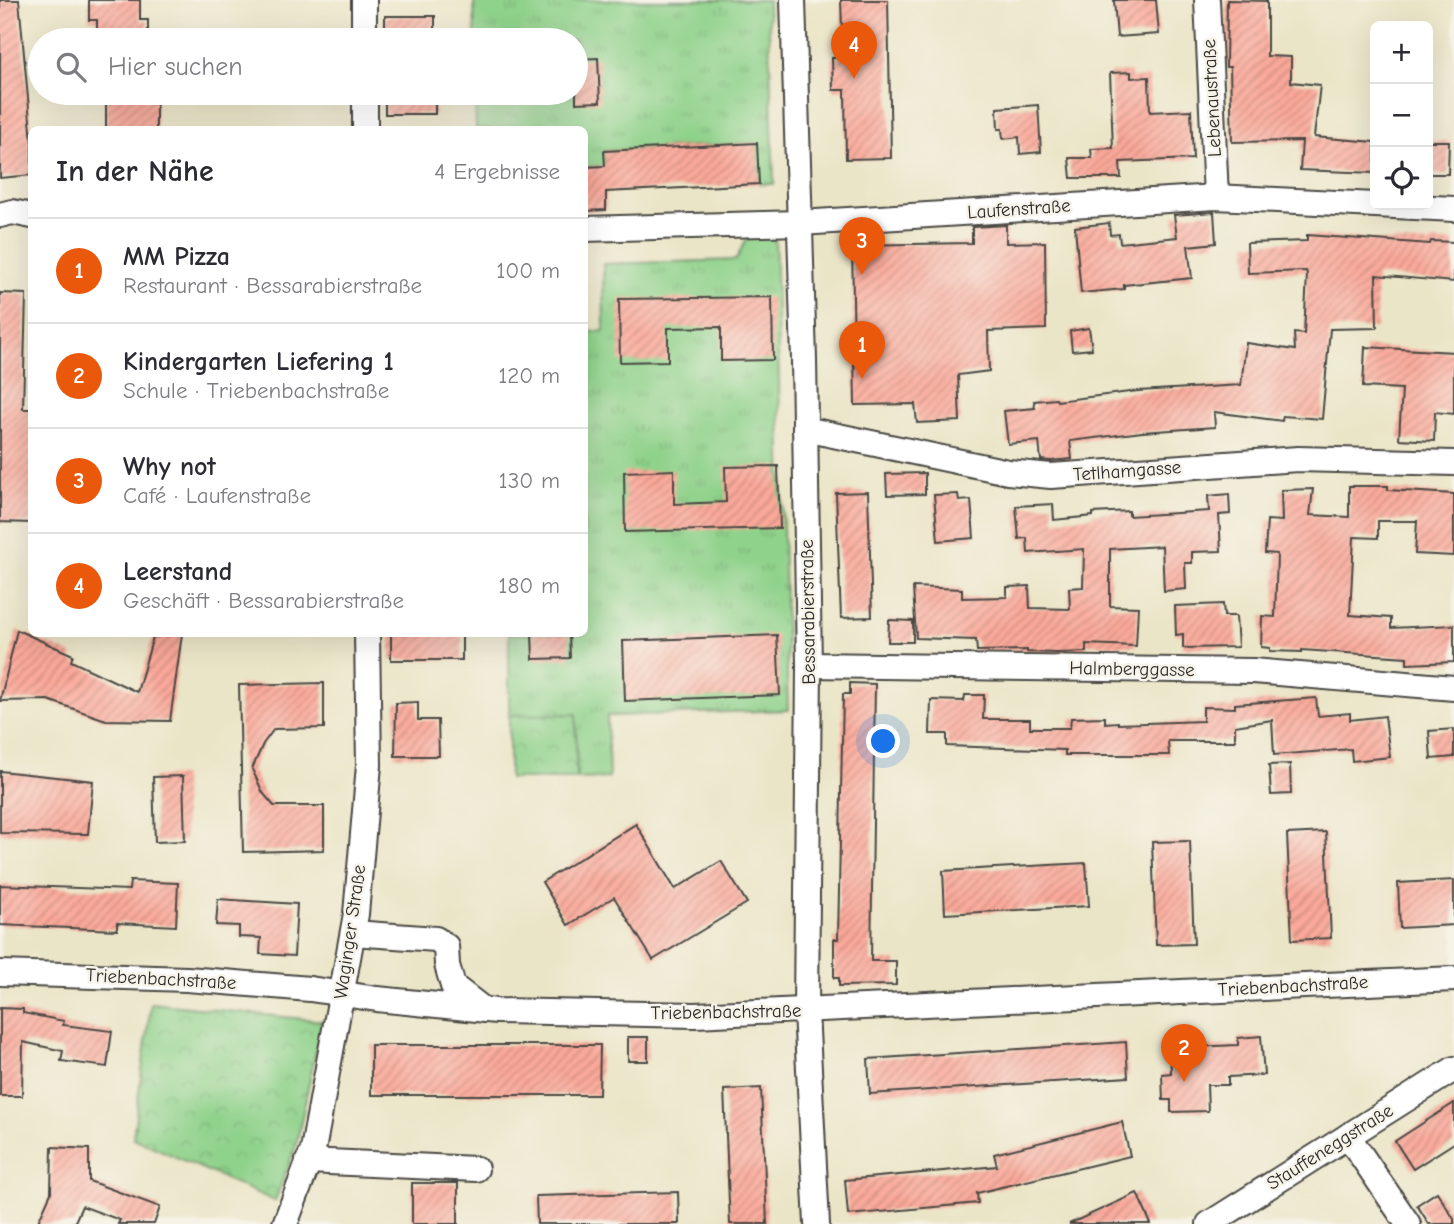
<!DOCTYPE html>
<html lang="de">
<head>
<meta charset="utf-8">
<style>
	:root { --surface:#fff; --page:#f7f7f7; --text:#2b2b33; --muted:#7c7c81; --line:#e1e1e2; --accent:#ea580c }
	body { margin:0; font-family:"Comic Neue",sans-serif; background:var(--page); color:var(--text) }
	.controls { position:absolute; right:21px; top:21px; display:grid; overflow:hidden; border-radius:10px; box-shadow:0 7px 28px #0002 }
	.controls button { width:63px; height:63px; display:grid; place-items:center; padding:0; border:0; border-bottom:2px solid var(--line); background:var(--surface); color:var(--text); font:35px sans-serif }
	.you { position:absolute; left:884px; top:742px; width:24px; height:24px; margin:-18px; border:5px solid #fff; border-radius:50%; background:#1a73e8; box-shadow:0 0 0 10px #1a73e833 }
	.badge { display:grid; place-items:center; width:46px; height:46px; border-radius:50%; background:var(--accent); color:#fff; font-size:23px; font-weight:700 }
	.pin { position:absolute; translate:-50% -58px; filter:drop-shadow(0 2px 4px #0008) }
	.pin::after { content:''; position:absolute; top:37px; width:24px; height:21px; background:inherit; clip-path:polygon(0 0,100% 0,50% 100%) }
	.list { margin:0; padding:0; list-style:none }
	h2 { display:flex; justify-content:space-between; align-items:center; height:91px; margin:0; padding:0 28px; font-size:30px }
	h2 small { font-size:23px; font-weight:400; color:var(--muted) }
	.list li { display:grid; grid-template-columns:46px 1fr auto; gap:21px; align-items:center; box-sizing:border-box; height:105px; padding:0 28px; border-top:2px solid var(--line) }
	.list b { display:block; font-size:26px; white-space:nowrap }
	.list p { margin:0; font-size:23px; white-space:nowrap; color:var(--muted) }
	.list em { font-size:23px; font-style:normal; color:var(--muted) }
	.icon { flex:none; width:38px; height:38px; fill:none; stroke:currentColor; stroke-width:2; stroke-linecap:round; stroke-linejoin:round }
	.map { position:relative; flex:none; width:1454px; height:1224px; overflow:hidden }
	.search { position:absolute; background:var(--surface); box-shadow:0 7px 28px #0002; left:28px; top:28px; width:560px; height:77px; display:flex; align-items:center; gap:18px; box-sizing:border-box; padding:0 24px; border-radius:38px; color:var(--muted); font-size:26px }
	.panel { position:absolute; background:var(--surface); box-shadow:0 7px 28px #0002; left:28px; top:126px; width:560px; height:511px; border-radius:10px }
	.map>svg:first-child { display:block }
	.grass { fill:url(#grass-tufts); stroke:#5d7e5b; stroke-width:2 }
	.park { fill:url(#park-crowns); stroke:#5d7e5b; stroke-width:2 }
	.building { fill:url(#building-hatch) }
	.lines { fill:none; stroke-linecap:round; stroke-linejoin:round }
	.minor-casing { stroke:#484743; stroke-width:28 }
	.minor { stroke:#fff; stroke-width:24 }
	.labels { text-anchor:middle; dominant-baseline:central; stroke-width:5; stroke-linejoin:round; paint-order:stroke }
	.street-label { font-size:19px; fill:#2b2b2b; stroke:#f7f3e8 }
</style>
</head>
<body>
<div class="map">
<svg width="1454" height="1224" viewBox="0 0 1454 1224">
	<defs>
		<pattern id="grass-tufts" width="24" height="20" patternUnits="userSpaceOnUse" patternTransform="scale(1.75)"><rect width="24" height="20" fill="#8fd28b"/><path d="M3 7l-1-3M5 7V3M7 7l1-3M15 17l-1-3M17 17v-4M19 17l1-3" fill="none" stroke="#7cb478"/></pattern>
		<pattern id="park-crowns" width="20" height="18" patternUnits="userSpaceOnUse" patternTransform="scale(1.75)"><rect width="20" height="18" fill="#8fd28b"/><path d="M2 6a3 3 0 1 1 6 0M12 15a3 3 0 1 1 6 0" fill="none" stroke="#7cb478"/></pattern>
		<pattern id="building-hatch" width="6" height="6" patternUnits="userSpaceOnUse" patternTransform="scale(1.75)"><rect width="6" height="6" fill="#fba99a"/><path d="M-1 1l2-2M0 6l6-6M5 7l2-2" fill="none" stroke="#cb8a7e"/></pattern>
	</defs>
	<rect width="100%" height="100%" fill="#f7f3e8"/>
	<filter id="ink" filterUnits="userSpaceOnUse"><feTurbulence type="fractalNoise" baseFrequency=".0143" numOctaves="2"/><feDisplacementMap in="SourceGraphic" scale="14" xChannelSelector="R" yChannelSelector="G"/><feConvolveMatrix kernelMatrix="1 2 1 2 8 2 1 2 1" color-interpolation-filters="sRGB"/></filter>
	<filter id="wash" filterUnits="userSpaceOnUse"><feTurbulence type="fractalNoise" baseFrequency=".00686" numOctaves="4" result="noise"/><feDisplacementMap in="SourceGraphic" scale="28" xChannelSelector="R" yChannelSelector="G"/><feGaussianBlur stdDeviation="1.57" result="paint"/><feColorMatrix in="noise" values="0 0 0 0 0 0 0 0 0 0 0 0 0 0 0 0 0 1.4 0 .05"/><feComposite in="paint" operator="in"/></filter>
	<g filter="url(#wash)">
		<rect width="100%" height="100%" fill="#ebe5c8"/>
		<!-- grass -->
		<g class="grass">
			<polygon points="474,0 768,0 774,184 759,184 756,143 604,151 605,166 585,167 584,130 476,129 475,93 576,93 576,40 475,40"/>
			<polygon points="775,235 788,710 607,716 609,778 577,779 576,715 509,715 509,634 584,634 584,332 604,331 603,264 736,260 747,237"/>
		</g>
		<!-- park -->
		<g class="park">
			<polygon points="576,714 576,779 509,779 509,715"/>
			<polygon points="151,1003 322,1021 296,1146 275,1201 133,1138"/>
		</g>
		<g id="blocks">
			<!-- building -->
			<g class="building">
				<polygon points="0,0 19,0 32,142 32,175 0,178"/>
				<polygon points="89,0 140,0 140,20 148,20 148,40 97,40 97,20 89,20"/>
				<polygon points="841,0 888,0 891,158 846,159 845,90 833,90 832,58 843,57"/>
				<polygon points="1114,0 1156,0 1159,34 1117,37"/>
				<polygon points="1227,0 1267,1 1267,56 1291,57 1291,82 1320,85 1314,137 1375,142 1375,173 1300,170 1302,141 1232,142 1230,67 1226,67"/>
				<rect x="385" y="16" width="50" height="24"/>
				<polygon points="598,58 600,102 576,103 576,59"/>
				<polygon points="1131,72 1131,78 1149,77 1150,112 1191,110 1193,159 1120,162 1121,178 1071,178 1069,158 1092,158 1091,149 1113,148 1110,73"/>
				<rect x="106" y="93" width="50" height="37"/>
				<rect x="385" y="93" width="50" height="21"/>
				<polygon points="1038,105 1041,152 1020,154 1019,137 1003,139 1002,129 998,129 997,108"/>
				<polygon points="1428,141 1449,141 1448,174 1428,174"/>
				<polygon points="757,143 759,184 606,192 606,210 584,211 584,167 605,166 604,151"/>
				<polygon points="1214,212 1216,243 1188,246 1192,278 1124,285 1124,289 1081,293 1075,227 1109,223 1110,235 1119,234 1120,243 1177,237 1174,215"/>
				<polygon points="1006,225 1006,243 1045,242 1046,329 988,331 989,371 958,375 960,421 917,423 915,404 855,405 852,245 972,243 972,227"/>
				<polygon points="1307,235 1430,244 1431,241 1454,242 1454,282 1376,275 1377,328 1330,329 1322,419 1283,416 1282,421 1214,412 1215,427 1142,432 1070,441 1072,459 1050,461 1041,460 1039,441 1008,444 1004,411 1035,408 1034,401 1056,399 1057,401 1138,391 1241,385 1246,343 1295,350 1294,333 1304,334 1307,274 1306,271 1248,273 1247,243 1307,241"/>
				<polygon points="0,293 26,294 23,409 32,409 32,523 0,522"/>
				<polygon points="772,297 773,360 721,361 721,327 668,328 668,361 620,362 619,299"/>
				<polygon points="1089,328 1092,349 1072,351 1070,331"/>
				<polygon points="1365,347 1454,352 1454,414 1435,412 1434,441 1399,439 1402,389 1363,387"/>
				<polygon points="778,466 780,528 625,532 624,472 674,470 674,504 726,502 725,467"/>
				<polygon points="925,473 925,494 887,495 886,474"/>
				<polygon points="1349,486 1388,486 1388,490 1454,494 1454,556 1415,554 1417,521 1378,521 1378,538 1354,537 1350,615 1391,618 1391,628 1454,625 1454,662 1407,664 1407,657 1302,650 1302,652 1270,651 1270,648 1261,647 1262,616 1275,617 1277,554 1265,553 1267,520 1282,521 1281,490 1313,489 1310,515 1349,517"/>
				<polygon points="868,492 872,617 841,618 836,493"/>
				<polygon points="958,494 959,501 971,500 974,538 938,541 934,495"/>
				<polygon points="1229,494 1230,514 1219,515 1221,551 1192,552 1192,563 1185,563 1186,589 1164,591 1162,546 1110,549 1110,606 1138,607 1136,646 1086,644 1086,652 1058,653 1027,652 1027,650 977,651 976,640 916,638 913,587 962,589 962,598 1007,597 1007,587 1029,586 1030,608 1070,609 1069,588 1083,587 1084,549 1028,553 1027,538 1019,539 1016,506 1053,504 1054,520 1093,516 1093,513 1129,511 1129,516 1209,511 1208,496"/>
				<polygon points="1223,604 1224,616 1236,616 1238,647 1183,648 1183,634 1176,635 1175,606"/>
				<polygon points="889,620 913,621 913,642 888,642"/>
				<polygon points="17,630 73,655 71,661 137,692 153,637 182,634 170,721 106,720 48,700 0,701"/>
				<rect x="391" y="634" width="71" height="26"/>
				<polygon points="532,634 569,634 570,658 533,659"/>
				<polygon points="777,635 780,695 625,701 623,641"/>
				<polygon points="324,683 324,728 274,729 263,744 252,769 263,793 274,806 324,806 324,850 243,852 239,685"/>
				<polygon points="850,683 875,684 871,961 896,961 896,985 839,986 839,978 834,978 834,939 838,939 843,694 850,694"/>
				<polygon points="965,695 984,695 983,719 1030,719 1030,728 1070,728 1071,718 1105,717 1105,723 1118,722 1118,724 1203,721 1203,707 1235,708 1235,704 1316,698 1318,716 1350,713 1350,720 1385,716 1390,757 1352,761 1351,749 1274,755 1272,720 1235,726 1235,741 1168,741 1169,755 1065,755 1065,750 947,746 947,734 930,734 931,700 964,701"/>
				<polygon points="418,702 418,720 438,720 439,756 395,756 396,703"/>
				<polygon points="1454,729 1454,757 1431,759 1429,731"/>
				<polygon points="1290,764 1291,794 1271,795 1269,765"/>
				<polygon points="0,771 93,781 88,834 0,833"/>
				<polygon points="183,776 185,841 155,842 153,777"/>
				<polygon points="636,824 675,889 721,861 747,903 653,960 614,897 568,925 542,882"/>
				<polygon points="1326,832 1331,938 1292,940 1287,834"/>
				<polygon points="1190,841 1194,944 1156,945 1152,842"/>
				<polygon points="1086,863 1089,906 945,914 943,871"/>
				<polygon points="1454,880 1454,925 1400,928 1398,883"/>
				<polygon points="130,881 178,883 176,926 117,923 117,930 0,925 0,885 129,890"/>
				<polygon points="218,899 297,904 294,956 260,954 261,938 239,937 239,926 216,925"/>
				<polygon points="0,1008 23,1009 23,1013 64,1021 63,1025 112,1031 107,1067 61,1061 63,1051 23,1042 22,1096 0,1096"/>
				<polygon points="1261,1036 1264,1075 1228,1077 1228,1085 1207,1085 1208,1111 1171,1112 1171,1100 1163,1100 1162,1074 1171,1073 1170,1048 1238,1045 1238,1038"/>
				<rect x="628" y="1037" width="20" height="24"/>
				<polygon points="1126,1042 1128,1077 870,1094 868,1059"/>
				<polygon points="371,1045 600,1045 599,1095 371,1095"/>
				<polygon points="761,1088 767,1224 730,1224 724,1090"/>
				<polygon points="1454,1103 1454,1143 1413,1169 1395,1141"/>
				<polygon points="1122,1122 1130,1156 977,1193 978,1203 848,1215 845,1180 997,1166 994,1154"/>
				<polygon points="52,1147 89,1149 89,1181 160,1207 154,1224 118,1224 120,1220 82,1206 74,1224 37,1224 51,1193"/>
				<rect x="412" y="1183" width="46" height="41"/>
				<polygon points="678,1192 679,1224 537,1224 536,1196"/>
				<polygon points="1437,1192 1454,1219 1454,1224 1429,1224 1417,1205"/>
				<polygon points="1137,1193 1151,1224 1069,1224"/>
			</g>
		</g>
	</g>
	<g filter="url(#ink)">
		<use href="#blocks" fill-opacity="0" stroke="#484743" stroke-width="2"/>
		<g class="lines">
			<defs>
				<g id="minor">
					<polyline points="364,0 364,40"/>
					<polyline points="793,0 804,360 809,665 806,1011 817,1224"/>
					<polyline points="1207,0 1216,197"/>
					<polyline points="365,93 365,130"/>
					<polyline points="0,215 12,212 32,216"/>
					<polyline points="584,229 800,223 1216,197 1454,209"/>
					<polyline points="805,429 1008,472 1051,476 1298,459 1454,463"/>
					<polyline points="809,665 1253,671 1454,688"/>
					<polyline points="353,933 436,939 446,946 447,965 453,986 484,1010"/>
					<polyline points="0,973 187,979 310,989 377,999 497,1011 695,1015 1454,979"/>
					<polyline points="1348,1136 1408,1224"/>
					<polyline points="308,1161 476,1169"/>
					<polyline points="285,1224 313,1150 356,914 369,765 367,634"/>
					<polyline points="1209,1224 1454,1069"/>
				</g>
			</defs>
			<!-- minor casing -->
			<use href="#minor" class="minor-casing"/>
			<!-- minor -->
			<use href="#minor" class="minor"/>
		</g>
	</g>
	<g class="labels">
		<!-- street labels -->
		<g class="street-label">
			<text transform="translate(1212 98) rotate(-93)">Lebenaustraße</text>
			<text transform="translate(1019 209) rotate(-4)">Laufenstraße</text>
			<text transform="translate(1127 471) rotate(-4)">Tetlhamgasse</text>
			<text transform="translate(808 612) rotate(-91)">Bessarabierstraße</text>
			<text transform="translate(1132 669) rotate(1)">Halmberggasse</text>
			<text transform="translate(350 932) rotate(-82)">Waginger Straße</text>
			<text transform="translate(161 979) rotate(3)">Triebenbachstraße</text>
			<text transform="translate(1293 986) rotate(-3)">Triebenbachstraße</text>
			<text transform="translate(726 1012) rotate(-1)">Triebenbachstraße</text>
			<text transform="translate(1330 1147) rotate(-32)">Stauffeneggstraße</text>
		</g>
	</g>
</svg>
<div class="controls">
<button>+</button>
<button>−</button>
<button><svg class="icon" aria-label="locate" viewBox="0 0 24 24"><circle cx="12" cy="12" r="6"/><path d="M12 2v4M12 18v4M2 12h4M18 12h4"/></svg></button>
</div>
<div class="you"></div>
<div class="pin badge" style="left:862px;top:379px">1</div>
<div class="pin badge" style="left:1184px;top:1082px">2</div>
<div class="pin badge" style="left:862px;top:275px">3</div>
<div class="pin badge" style="left:854px;top:79px">4</div>
<div class="search"><svg class="icon" aria-label="search" viewBox="0 0 24 24"><circle cx="10" cy="10" r="6"/><path d="M15 15l6 6"/></svg>Hier suchen</div>
<section class="panel">
<h2>In der Nähe<small>4 Ergebnisse</small></h2>
<ul class="list">
<li><span class="badge">1</span><div><b>MM Pizza</b><p>Restaurant · Bessarabierstraße</p></div><em>100 m</em></li>
<li><span class="badge">2</span><div><b>Kindergarten Liefering 1</b><p>Schule · Triebenbachstraße</p></div><em>120 m</em></li>
<li><span class="badge">3</span><div><b>Why not</b><p>Café · Laufenstraße</p></div><em>130 m</em></li>
<li><span class="badge">4</span><div><b>Leerstand</b><p>Geschäft · Bessarabierstraße</p></div><em>180 m</em></li>
</ul>
</section>
</div>
</body>
</html>
